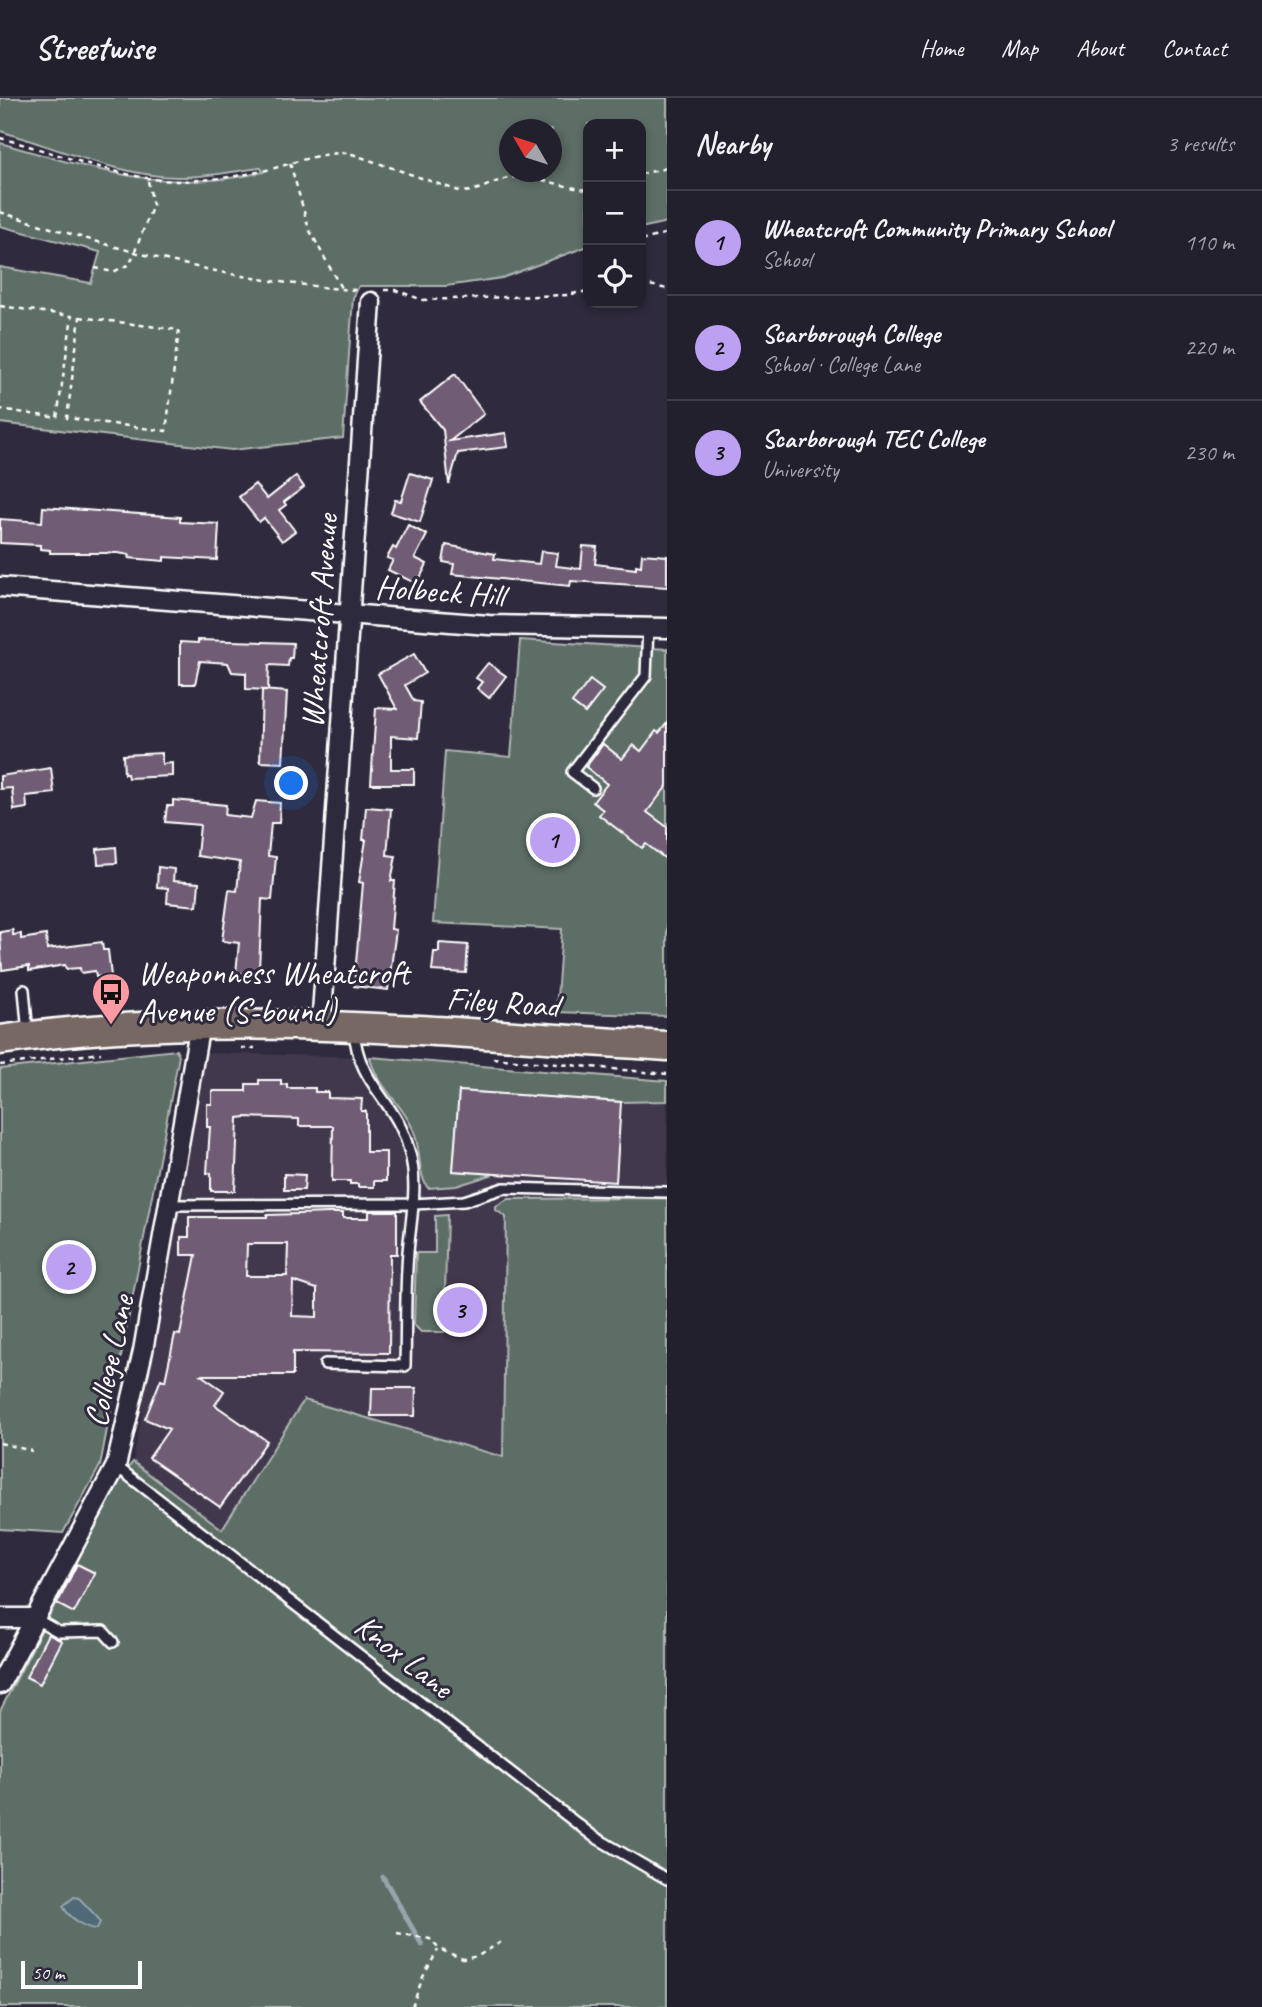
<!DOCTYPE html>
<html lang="en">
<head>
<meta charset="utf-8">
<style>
	:root { --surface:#23202e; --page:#2b2836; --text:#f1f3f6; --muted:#a3a3aa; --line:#403e4a; --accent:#bca0f2 }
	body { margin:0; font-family:Caveat,sans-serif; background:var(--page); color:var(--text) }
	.controls { position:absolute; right:21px; top:21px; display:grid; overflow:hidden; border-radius:14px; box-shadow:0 4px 10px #0003 }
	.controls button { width:63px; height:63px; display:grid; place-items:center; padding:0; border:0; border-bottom:2px solid var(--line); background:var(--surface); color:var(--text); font:35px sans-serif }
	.compass { position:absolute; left:499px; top:21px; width:63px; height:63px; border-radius:50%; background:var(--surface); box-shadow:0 4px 10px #0003; rotate:309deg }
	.scale { position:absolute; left:21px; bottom:18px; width:121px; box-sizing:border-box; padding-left:7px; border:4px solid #fff; border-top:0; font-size:19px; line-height:24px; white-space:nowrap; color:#fff; -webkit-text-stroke:5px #2f2a3d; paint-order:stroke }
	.you { position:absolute; left:292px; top:686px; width:24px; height:24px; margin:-18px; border:5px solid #fff; border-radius:50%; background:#1a73e8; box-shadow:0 0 0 10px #1a73e833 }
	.badge { display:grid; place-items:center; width:46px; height:46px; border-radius:50%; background:var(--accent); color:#111; font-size:23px; font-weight:700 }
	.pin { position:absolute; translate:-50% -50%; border:4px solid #fff; box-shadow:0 2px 7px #0006 }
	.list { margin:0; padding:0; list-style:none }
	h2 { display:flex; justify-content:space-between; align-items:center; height:91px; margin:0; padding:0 28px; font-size:30px }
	h2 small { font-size:23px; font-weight:400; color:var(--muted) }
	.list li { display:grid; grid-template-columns:46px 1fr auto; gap:21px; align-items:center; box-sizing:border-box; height:105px; padding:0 28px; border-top:2px solid var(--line) }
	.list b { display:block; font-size:26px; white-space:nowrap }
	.list p { margin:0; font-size:23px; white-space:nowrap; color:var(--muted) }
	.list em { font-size:23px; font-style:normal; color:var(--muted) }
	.icon { flex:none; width:38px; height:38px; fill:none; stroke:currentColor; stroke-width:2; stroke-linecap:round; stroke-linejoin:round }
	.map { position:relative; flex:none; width:667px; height:1909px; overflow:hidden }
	header { display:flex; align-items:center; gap:42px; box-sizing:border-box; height:98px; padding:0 35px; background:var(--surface); border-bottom:2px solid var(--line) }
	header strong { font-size:33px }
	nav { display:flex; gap:38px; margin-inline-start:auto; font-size:24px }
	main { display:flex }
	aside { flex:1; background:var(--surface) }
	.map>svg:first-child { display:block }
	.built { fill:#42394e }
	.green { fill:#5d6e66; stroke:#aeb6b2; stroke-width:2; fill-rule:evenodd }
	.water { fill:#506978; stroke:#96a5ae; stroke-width:2 }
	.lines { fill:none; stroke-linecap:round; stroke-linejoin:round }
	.stream { stroke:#96a5ae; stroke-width:5 }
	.building { fill:#6f5b74; stroke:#fff; stroke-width:2; fill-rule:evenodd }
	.service-casing { stroke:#fff; stroke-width:14 }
	.minor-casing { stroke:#fff; stroke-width:23 }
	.trunk-casing { stroke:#fff; stroke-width:33 }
	.path { stroke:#fff; stroke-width:2.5; stroke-dasharray:5 5; stroke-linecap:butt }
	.service { stroke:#2f2a3d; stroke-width:9 }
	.minor { stroke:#2f2a3d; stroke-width:18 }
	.trunk { stroke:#776864; stroke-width:28 }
	.labels { text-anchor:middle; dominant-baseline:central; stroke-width:6; stroke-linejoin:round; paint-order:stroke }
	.street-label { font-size:33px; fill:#fff; stroke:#2f2a3d }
	.poi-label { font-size:33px; fill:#fff; stroke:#2f2a3d; text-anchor:start }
</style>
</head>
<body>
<header>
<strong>Streetwise</strong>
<nav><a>Home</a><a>Map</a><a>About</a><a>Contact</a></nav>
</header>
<main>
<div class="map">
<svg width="667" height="1909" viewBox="0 0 667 1909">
	<rect width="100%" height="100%" fill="#2f2a3d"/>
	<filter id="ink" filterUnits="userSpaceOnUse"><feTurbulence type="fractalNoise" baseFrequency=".0143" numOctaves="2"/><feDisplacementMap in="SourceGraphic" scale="14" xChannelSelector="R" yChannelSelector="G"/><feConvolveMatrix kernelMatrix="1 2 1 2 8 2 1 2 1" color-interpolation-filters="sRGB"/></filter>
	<g filter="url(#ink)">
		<!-- built -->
		<polygon class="built" points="207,955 370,959 667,983 667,1359 503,1359 304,1302 222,1431 133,1364"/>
		<!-- green -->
		<g class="green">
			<path d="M 0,0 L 667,0 L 667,124 L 641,130 L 641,26 L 588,26 L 588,148 L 502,180 L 446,188 L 359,188 L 353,200 L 343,340 L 232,352 L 0,325 L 0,169 L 91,185 L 100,154 L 0,128 L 0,45 C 93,71 166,97 263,74 L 261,70 C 235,73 208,79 181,79 C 125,80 54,49 0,33 ZM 509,32 L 552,32 L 552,74 L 509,74 Z"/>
			<polygon points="520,542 667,551 667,918 556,914 562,831 433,825 445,653 511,659"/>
			<polygon points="176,952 179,958 100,1368 63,1435 0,1431 0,971"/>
			<path d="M 370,959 L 667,983 L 667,1003 L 621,1004 L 459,993 L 453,1073 L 494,1076 L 456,1088 L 428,1090 C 417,1075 421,1048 413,1031 C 402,1005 375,986 370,959 Z"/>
			<polygon points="667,1100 667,1909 0,1909 0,1613 120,1380 133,1364 222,1431 304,1302 503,1359 506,1119 496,1112 496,1108 508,1101"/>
			<polygon points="447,1117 444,1234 421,1234 414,1227 416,1155 435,1155 435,1118"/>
		</g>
		<!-- water -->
		<path class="water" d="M 74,1799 L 79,1800 L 98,1820 L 100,1824 L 97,1831 C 86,1831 68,1819 63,1808 Z"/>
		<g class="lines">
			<!-- stream -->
			<polyline class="stream" points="383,1779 422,1847"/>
		</g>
		<!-- building -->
		<g class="building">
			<polygon points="455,276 484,316 450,343 506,335 508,349 458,355 449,386 443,332 420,304"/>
			<polygon points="410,375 433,382 420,424 391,415 395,402 401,403"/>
			<polygon points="296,378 304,389 284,404 286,407 279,412 295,433 282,443 264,420 259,424 239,399 255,386 267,401"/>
			<polygon points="43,409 180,419 180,424 219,426 217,462 164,459 164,463 129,460 130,457 118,455 50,455 50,452 40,451 40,447 0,445 0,421 42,424"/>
			<polygon points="408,427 427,437 415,460 427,466 417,486 388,472 393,462 387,460 393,449 396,451"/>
			<polygon points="446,447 495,456 494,461 539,466 541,453 558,455 556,468 581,471 583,448 597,449 595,466 636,471 636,467 641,468 642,456 667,458 667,489 571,483 570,488 452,476 454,466 443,464"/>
			<polygon points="198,542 293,545 292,560 289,560 288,568 269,567 268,592 246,591 246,575 232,574 228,565 200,563 195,586 180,586 180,544 198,545"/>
			<polygon points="414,556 425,575 405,587 414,603 421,604 418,640 391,638 391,671 414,671 414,686 371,686 376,610 397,611 378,576"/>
			<polygon points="488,565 506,578 489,600 477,590 482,584 476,580"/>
			<polygon points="590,582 603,592 585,615 572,605"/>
			<polygon points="262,592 287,594 283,665 260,664"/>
			<polygon points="667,625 667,688 647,714 667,729 667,762 646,746 642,750 599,717 603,712 593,704 607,686 586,669 603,646 622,661 633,647 641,653 656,633 659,635"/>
			<polygon points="162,655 162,666 172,665 172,678 128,680 127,676 124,676 123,657"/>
			<polygon points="51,670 54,695 26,698 27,710 14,712 12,690 0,691 0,678"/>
			<polygon points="173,702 226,707 225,717 251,720 256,703 280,705 279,725 271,725 268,758 276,759 272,802 262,801 259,872 255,872 255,877 236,875 239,845 222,843 229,792 237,793 240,764 197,758 200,727 165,724 167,708 173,708"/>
			<polygon points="366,709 391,711 387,757 396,758 391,783 395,783 391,831 396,832 388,892 354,888 363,785 359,784 366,742 363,742"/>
			<polygon points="116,749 117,765 98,766 97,751"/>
			<polygon points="158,769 174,771 173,783 199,785 197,808 167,805 168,790 157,789"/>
			<polygon points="13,832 13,837 21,836 21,841 46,837 47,851 102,844 103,852 108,852 111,878 96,879 95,873 81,875 80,870 66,871 65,867 29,873 29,868 2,872 0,834"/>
			<polygon points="439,845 468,847 466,875 432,873 434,854 439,854"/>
			<polygon points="259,982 281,982 281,987 287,986 287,990 315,990 315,994 328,994 328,1000 362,1001 361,1013 366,1013 366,1054 386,1054 386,1083 374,1083 374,1089 358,1089 358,1086 350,1086 350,1083 332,1083 333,1028 299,1028 299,1021 246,1019 238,1020 235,1093 211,1093 211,1075 207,1075 210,1029 207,1029 207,1006 212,1006 212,993 246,993 246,986 259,986"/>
			<polygon points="459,993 621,1004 616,1084 453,1073"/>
			<polygon points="284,1076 305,1077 304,1092 284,1092"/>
			<path d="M 369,1113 L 397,1113 L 397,1156 L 390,1156 L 389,1255 L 293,1254 L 293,1277 L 201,1277 L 224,1293 L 215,1307 L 267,1343 L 220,1409 L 149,1360 L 169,1331 L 145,1321 L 161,1281 L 165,1283 L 175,1236 L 180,1237 L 196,1157 L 181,1157 L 181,1139 L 189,1139 L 189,1119 L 267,1119 L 267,1117 L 330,1115 L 343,1115 L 343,1120 L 369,1120 ZM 247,1146 L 288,1146 L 287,1178 L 246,1178 ZM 293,1183 L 317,1191 L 317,1219 L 292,1218 Z"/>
			<polygon points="372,1290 416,1290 415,1318 371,1318"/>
			<polygon points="77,1466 95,1475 74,1515 57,1506"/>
			<polygon points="48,1536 62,1543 40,1586 26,1579"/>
		</g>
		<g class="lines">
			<defs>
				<g id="service">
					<polyline points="593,690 572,674 646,578 648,529"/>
					<polyline points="24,892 28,936"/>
					<polyline points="170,1107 414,1106 464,1103 504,1090 667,1094"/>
					<path d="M 325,1266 L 405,1268 C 406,1230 405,1192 408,1154 C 411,1120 419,1086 409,1052 C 396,1001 358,988 354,932"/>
					<polyline points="116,1368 593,1738 667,1781"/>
					<polyline points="34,1520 59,1534 103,1533 113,1544"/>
				</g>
				<g id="minor">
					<polyline points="0,489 489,527 667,530"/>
					<polyline points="321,930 371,204"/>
					<polyline points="0,1520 34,1520"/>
					<polyline points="0,1586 116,1368 143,1253 200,926"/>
				</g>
				<path id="trunk" d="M 0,942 C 220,910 446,935 667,948"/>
			</defs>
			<!-- service casing -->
			<use href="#service" class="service-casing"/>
			<!-- minor casing -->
			<use href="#minor" class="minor-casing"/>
			<!-- trunk casing -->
			<use href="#trunk" class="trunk-casing"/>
			<!-- path -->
			<g class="path">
				<path d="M 0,40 C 52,53 130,84 181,83 C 210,82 243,78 271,71 C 297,64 321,54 349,55 L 462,94 C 484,93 496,80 516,79 C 539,78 565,90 588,92"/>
				<polyline points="290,65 309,131 341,190"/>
				<polyline points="641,76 667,70"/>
				<path d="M 0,114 C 97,145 195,174 296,186 C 317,188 339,192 360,192"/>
				<polyline points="641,143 667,135"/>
				<polyline points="95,170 113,174 130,166 153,107 148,83"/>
				<polyline points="641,185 667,191"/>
				<polyline points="384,192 395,192 423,202 567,197 588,193"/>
				<polyline points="0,208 72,218 57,320 0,311"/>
				<polygon points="80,219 179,232 166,333 67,320"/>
				<polyline points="666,768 667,779"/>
				<polyline points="241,950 255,950"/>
				<polyline points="493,960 667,976"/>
				<polyline points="0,967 101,955"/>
				<polyline points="0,1345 32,1353"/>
				<polyline points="397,1835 430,1841 439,1851 463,1861 478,1858 501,1844"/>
				<polyline points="412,1909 423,1879 438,1852"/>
			</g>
			<!-- service -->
			<use href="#service" class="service"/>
			<!-- minor -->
			<use href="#minor" class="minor"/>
			<!-- trunk -->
			<use href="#trunk" class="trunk"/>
		</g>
	</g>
	<!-- icons -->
	<defs>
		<symbol id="bus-pin" viewBox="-11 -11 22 30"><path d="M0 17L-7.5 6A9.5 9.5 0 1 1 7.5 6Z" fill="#ff9aa2" stroke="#2f2a3d"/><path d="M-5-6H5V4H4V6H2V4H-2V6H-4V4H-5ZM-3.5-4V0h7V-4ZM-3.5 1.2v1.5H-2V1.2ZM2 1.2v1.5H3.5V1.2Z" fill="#111"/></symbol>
	</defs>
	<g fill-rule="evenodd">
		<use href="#bus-pin" x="89" y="872" width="44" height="60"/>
	</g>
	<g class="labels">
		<!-- street labels -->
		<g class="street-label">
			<text transform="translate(440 493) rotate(4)">Holbeck Hill</text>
			<text transform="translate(319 523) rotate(-86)">Wheatcroft Avenue</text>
			<text transform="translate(503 904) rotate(4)">Filey Road</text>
			<text transform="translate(109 1263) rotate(-78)">College Lane</text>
			<text transform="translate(404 1558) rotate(38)">Knox Lane</text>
		</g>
		<!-- poi labels -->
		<g class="poi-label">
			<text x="138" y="875">Weaponness Wheatcroft<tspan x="138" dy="38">Avenue (S-bound)</tspan></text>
		</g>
	</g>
</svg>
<div class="controls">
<button>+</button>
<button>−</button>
<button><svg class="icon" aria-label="locate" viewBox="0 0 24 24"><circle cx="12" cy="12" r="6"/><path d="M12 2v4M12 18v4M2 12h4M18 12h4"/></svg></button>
</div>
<svg class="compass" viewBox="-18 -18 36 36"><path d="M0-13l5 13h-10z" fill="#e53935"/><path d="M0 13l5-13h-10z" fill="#a3a3aa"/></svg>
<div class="scale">50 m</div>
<div class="you"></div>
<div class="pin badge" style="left:553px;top:742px">1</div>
<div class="pin badge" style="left:69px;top:1169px">2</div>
<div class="pin badge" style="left:460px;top:1212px">3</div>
</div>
<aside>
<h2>Nearby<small>3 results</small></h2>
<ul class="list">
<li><span class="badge">1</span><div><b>Wheatcroft Community Primary School</b><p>School</p></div><em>110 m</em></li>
<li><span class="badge">2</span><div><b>Scarborough College</b><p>School · College Lane</p></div><em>220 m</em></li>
<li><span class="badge">3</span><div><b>Scarborough TEC College</b><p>University</p></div><em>230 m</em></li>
</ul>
</aside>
</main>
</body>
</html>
